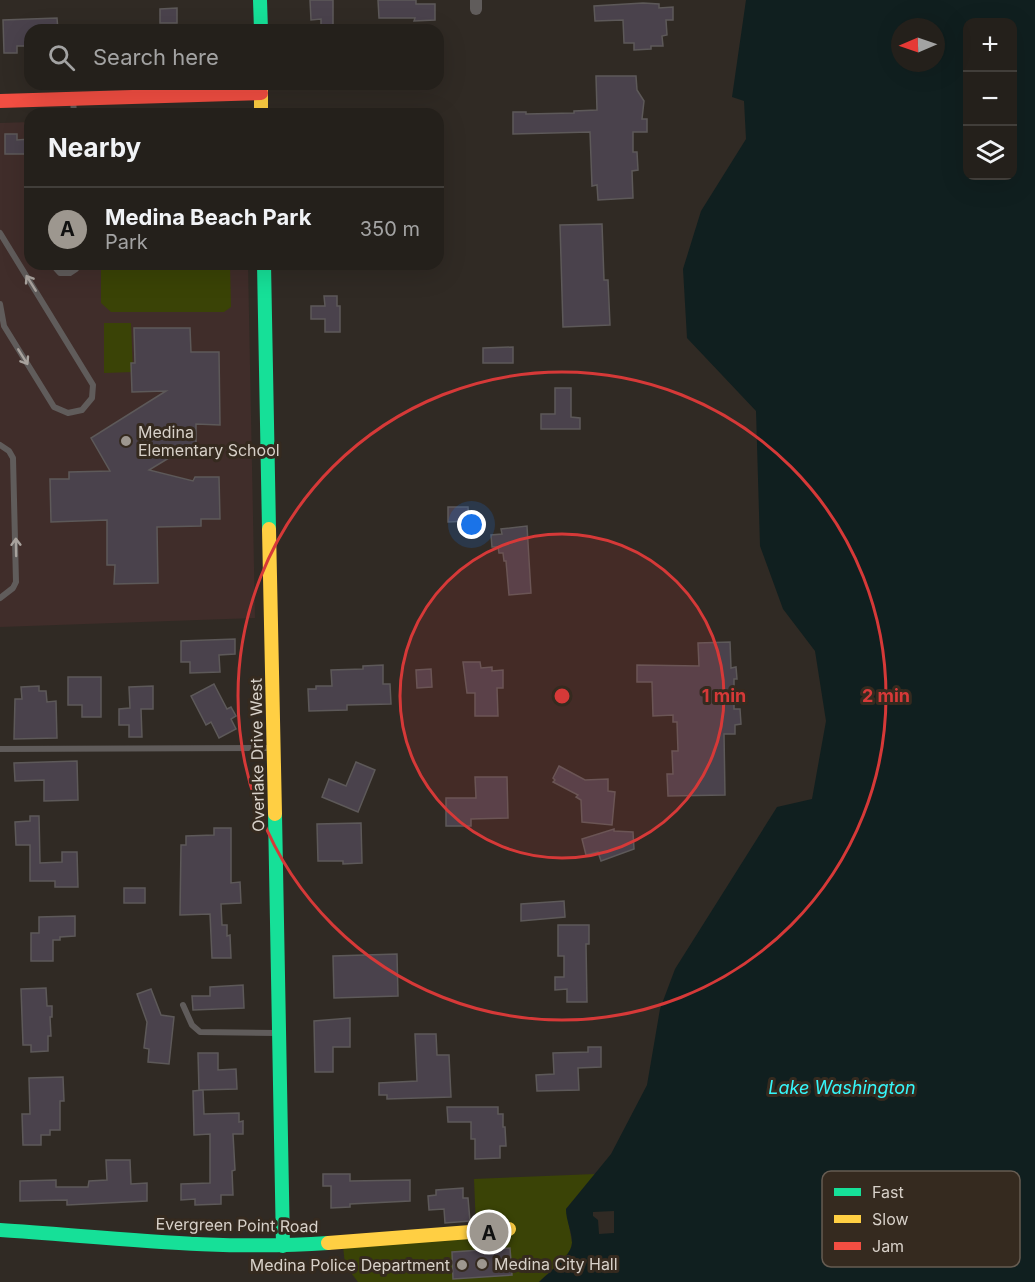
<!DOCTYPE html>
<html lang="en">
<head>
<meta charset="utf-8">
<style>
	:root { --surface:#24201b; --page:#302d28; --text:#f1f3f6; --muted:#a3a3a3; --line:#413e3a; --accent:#9d978f }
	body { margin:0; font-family:Inter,sans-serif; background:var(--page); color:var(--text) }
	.controls { position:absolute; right:18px; top:18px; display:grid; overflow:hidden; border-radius:12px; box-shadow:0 6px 24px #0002 }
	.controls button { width:54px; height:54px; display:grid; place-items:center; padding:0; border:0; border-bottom:2px solid var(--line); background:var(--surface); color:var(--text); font:30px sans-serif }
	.compass { position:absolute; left:891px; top:18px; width:54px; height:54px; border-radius:50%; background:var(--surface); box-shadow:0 6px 24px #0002; rotate:268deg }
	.you { position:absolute; left:472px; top:525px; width:21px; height:21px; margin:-15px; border:4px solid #fff; border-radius:50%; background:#1a73e8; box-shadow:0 0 0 9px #1a73e833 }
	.badge { display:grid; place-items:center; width:39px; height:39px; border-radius:50%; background:var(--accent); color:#111; font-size:20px; font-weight:700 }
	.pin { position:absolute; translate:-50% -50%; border:3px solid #fff; box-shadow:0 2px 6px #0006 }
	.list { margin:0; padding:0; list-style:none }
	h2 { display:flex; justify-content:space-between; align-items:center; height:78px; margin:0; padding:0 24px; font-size:26px }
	h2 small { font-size:20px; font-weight:400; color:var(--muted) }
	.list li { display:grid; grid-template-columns:39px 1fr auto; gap:18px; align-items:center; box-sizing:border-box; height:84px; padding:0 24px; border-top:2px solid var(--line) }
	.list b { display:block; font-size:22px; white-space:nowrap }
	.list p { margin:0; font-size:20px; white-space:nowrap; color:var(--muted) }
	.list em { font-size:20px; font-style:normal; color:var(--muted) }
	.icon { flex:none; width:33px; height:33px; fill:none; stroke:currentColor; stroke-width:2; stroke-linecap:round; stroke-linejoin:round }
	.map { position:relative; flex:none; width:1035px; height:1282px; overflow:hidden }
	.search { position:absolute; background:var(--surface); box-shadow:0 6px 24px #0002; left:24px; top:24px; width:420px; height:66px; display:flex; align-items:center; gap:15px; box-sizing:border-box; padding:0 21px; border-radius:18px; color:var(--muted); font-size:22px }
	.panel { position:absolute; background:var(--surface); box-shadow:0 6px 24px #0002; left:24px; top:108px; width:420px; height:162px; border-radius:18px }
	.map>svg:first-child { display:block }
	.education { fill:#402d2a }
	.green { fill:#3a4306 }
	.water { fill:#101f1f; fill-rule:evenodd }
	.pier { fill:#302a24 }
	.building { fill:#4a424c; stroke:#5d5959; stroke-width:1.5 }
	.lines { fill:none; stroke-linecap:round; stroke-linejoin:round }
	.lane { stroke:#605c5b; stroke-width:6 }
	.street { stroke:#605c5b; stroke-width:12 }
	.fast { stroke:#16e098; stroke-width:14 }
	.slow { stroke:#ffcf43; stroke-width:14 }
	.jam { stroke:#f24e42; stroke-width:14 }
	.oneway { stroke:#a8a29d }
	.ring { fill:none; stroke:#d63938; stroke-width:3 }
	.poi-dot { fill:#9d978f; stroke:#352a1f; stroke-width:2 }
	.labels { text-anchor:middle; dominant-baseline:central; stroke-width:6; stroke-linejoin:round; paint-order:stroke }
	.poi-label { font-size:16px; fill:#d8d1c9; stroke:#352a1f; text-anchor:start }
	.street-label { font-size:16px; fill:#d8d1c9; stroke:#352a1f }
	.water-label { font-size:18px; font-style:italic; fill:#35f6fa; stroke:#352a1f }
	.key { fill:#352a1f; stroke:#665c52; stroke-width:1.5 }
	.key-label { font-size:16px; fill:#d8d1c9 }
	.centre { fill:#d63938; stroke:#352a1f; stroke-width:3 }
	.ring-label { font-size:18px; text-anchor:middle; font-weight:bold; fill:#d63938; stroke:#352a1f; stroke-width:6; stroke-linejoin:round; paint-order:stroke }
</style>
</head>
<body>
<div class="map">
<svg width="1035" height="1282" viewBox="0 0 1035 1282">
	<rect width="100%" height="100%" fill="#302a24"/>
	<!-- education -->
	<polygon class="education" points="30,122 30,264 248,264 255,618 0,627 0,123"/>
	<!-- green -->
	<g class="green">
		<polygon points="101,264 230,264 231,307 224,312 111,312 101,303"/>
		<polygon points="104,323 131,323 133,372 104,373"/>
		<polygon points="595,1174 566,1209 572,1243 570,1252 539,1282 358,1282 345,1265 342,1236 476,1227 474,1179"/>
	</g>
	<!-- water -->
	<path class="water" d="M 746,0 L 1035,0 L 1035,1282 L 539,1282 C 548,1273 573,1255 572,1242 C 572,1231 566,1221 566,1209 L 611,1154 L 647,1085 L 660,1009 L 675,969 L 777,807 L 812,799 L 826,721 L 815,651 L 783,609 L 760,546 L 756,411 L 687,338 L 683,269 L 701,211 L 746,139 L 744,101 L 732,97 ZM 968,22 L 1012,22 L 1012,176 L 968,176 ZM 900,27 L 936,27 L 936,63 L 900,63 Z"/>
	<!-- pier -->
	<polygon class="pier" points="614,1211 614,1233 599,1234 598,1220 593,1216 593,1212"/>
	<!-- building -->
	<g class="building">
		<polygon points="310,0 333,0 333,30 321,30 321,19 311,20"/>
		<polygon points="378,0 416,0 416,4 435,4 435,20 414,21 415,18 379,18"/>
		<polygon points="643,3 659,4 659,8 673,7 673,20 666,20 667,35 662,36 663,46 651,46 651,49 634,50 634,43 624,43 623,20 595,21 594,6"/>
		<polygon points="177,8 177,23 160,23 160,9"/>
		<polygon points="57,18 58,30 30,30 30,46 17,46 17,53 4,53 3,20"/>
		<polygon points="596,76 636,76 637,90 644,101 642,119 647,119 647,132 633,132 633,152 637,152 638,170 632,171 633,198 598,200 597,185 592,186 590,132 513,134 513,112 526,112 526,114 574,113 574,111 597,110"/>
		<polygon points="5,134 17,134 17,140 30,139 30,154 5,154"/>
		<polygon points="602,224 604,280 608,280 610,325 563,327 560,225"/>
		<polygon points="324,296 337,296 337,306 340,306 340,332 325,332 325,319 311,319 311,306 325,306"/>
		<polygon points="134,328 190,328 191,352 219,352 220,425 196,424 196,450 182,450 149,470 193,481 195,477 219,477 220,519 201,519 201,526 157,527 158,583 114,584 115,565 107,565 107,520 51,522 50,479 69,479 69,472 110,471 91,438 166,391 132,392 131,363 135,363"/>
		<polygon points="513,347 513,363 483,363 483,348"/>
		<polygon points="555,388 571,388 571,417 580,418 580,429 541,429 541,414 555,414"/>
		<polygon points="448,507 468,507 469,521 448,522"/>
		<polygon points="527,526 531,593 509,595 506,561 504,561 503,553 499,553 498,547 492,547 491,535 502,534 501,529"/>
		<polygon points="235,639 235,654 219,655 220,672 190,673 190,662 181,662 181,641"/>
		<polygon points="730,642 731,668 736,667 737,679 734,679 734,709 740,709 741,724 735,725 735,734 724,734 725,795 668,796 667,774 673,774 672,751 678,751 677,722 673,722 673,715 653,716 652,682 637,682 637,665 699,666 698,643"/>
		<polygon points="463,662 480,662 481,668 492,667 492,671 503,670 503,688 497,688 498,716 475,716 475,693 467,693"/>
		<polygon points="383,665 383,684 390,684 391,704 347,705 347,710 309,711 308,689 316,689 316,686 332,686 331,670 363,669 363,666"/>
		<polygon points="431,669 432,687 417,688 416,670"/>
		<polygon points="68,677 101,677 101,717 82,717 82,705 68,705"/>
		<polygon points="214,684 227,709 231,707 236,716 231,719 236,729 219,738 211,722 206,725 191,696"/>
		<polygon points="39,686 39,691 46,691 47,702 56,701 57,738 14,739 15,699 22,699 21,687"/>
		<polygon points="153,686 153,709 141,709 142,737 129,737 129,725 119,725 119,709 130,708 129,687"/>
		<polygon points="77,761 78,800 44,801 44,780 15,781 14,763"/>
		<polygon points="356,762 375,770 358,812 322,797 329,779 346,786"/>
		<polygon points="559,766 585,780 608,779 608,791 615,792 612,825 582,822 581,800 576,797 578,795 553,782 555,780 553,778"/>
		<polygon points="475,777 507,777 508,818 471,819 471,826 446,826 446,798 476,798"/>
		<polygon points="30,816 39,816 40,863 62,862 62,852 77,852 78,887 55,887 55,881 30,881 30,845 16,845 15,822 30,821"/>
		<polygon points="361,823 362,863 343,864 343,861 318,861 317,824"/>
		<polygon points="214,828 231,828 231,883 240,882 241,903 221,904 222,925 227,925 227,936 230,935 231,958 212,958 210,914 180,915 181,845 186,845 186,836 214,835"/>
		<polygon points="614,829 614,831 633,832 634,849 601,861 598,852 586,855 582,839"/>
		<rect x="124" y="888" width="21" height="15"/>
		<polygon points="564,901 565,917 521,921 521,904"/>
		<polygon points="75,916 75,936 60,937 60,940 53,940 53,961 31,961 31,933 39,933 39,917"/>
		<polygon points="558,925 589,925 589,944 586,944 587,1002 567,1002 567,989 555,990 555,977 564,977 564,956 558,956"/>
		<polygon points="397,954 398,996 334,998 333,956"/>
		<polygon points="243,985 244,1008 193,1010 192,996 210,996 210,987"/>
		<polygon points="46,988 47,1006 52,1006 52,1017 50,1017 51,1036 48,1036 48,1051 31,1052 31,1045 23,1045 21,989"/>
		<polygon points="151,989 161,1015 174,1017 169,1064 148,1062 149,1049 144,1048 147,1022 137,994"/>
		<polygon points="350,1018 350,1047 333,1047 333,1072 315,1072 314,1021"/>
		<polygon points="415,1034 436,1034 437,1055 449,1055 451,1097 387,1099 387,1095 379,1095 379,1083 417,1081"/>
		<polygon points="588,1047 601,1047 601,1067 578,1068 579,1090 537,1091 536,1075 554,1074 553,1053 588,1052"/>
		<polygon points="198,1053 218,1053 218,1070 236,1069 237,1089 199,1090"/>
		<polygon points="63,1077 64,1101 60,1101 60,1130 50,1130 50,1135 41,1135 41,1145 23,1145 22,1114 30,1114 29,1078"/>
		<polygon points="203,1090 204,1114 239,1113 239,1122 243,1121 243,1134 233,1134 235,1170 232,1171 233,1195 221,1195 221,1204 195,1205 195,1199 181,1200 181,1184 210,1183 210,1134 194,1135 193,1091"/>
		<polygon points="447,1107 498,1107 498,1114 503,1114 503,1127 505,1127 506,1146 500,1146 500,1158 475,1159 475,1139 471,1139 471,1122 448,1122"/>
		<polygon points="106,1160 130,1160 131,1184 147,1183 147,1201 67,1205 67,1200 20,1201 20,1181 56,1180 56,1187 88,1187 89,1181 107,1180"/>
		<polygon points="323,1174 350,1174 350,1181 410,1180 410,1201 350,1204 350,1207 331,1208 331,1186 323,1186"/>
		<polygon points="463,1188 463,1198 468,1198 470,1221 445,1223 444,1209 429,1210 428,1196 436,1195 436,1190"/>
		<polygon points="510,1248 512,1275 453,1279 452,1252"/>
	</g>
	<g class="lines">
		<!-- lane -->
		<g class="lane">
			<polyline points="73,99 74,114"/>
			<polyline points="0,233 93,385 92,398 82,410 68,413 54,407 4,326 0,304"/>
			<polyline points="52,264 60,273 70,273 76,269 76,264"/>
			<polyline points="0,445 9,451 13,458 16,582 13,588 0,598"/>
			<polyline points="0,749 273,748"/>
			<polyline points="183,1005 192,1025 200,1032 276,1033"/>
		</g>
		<!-- street -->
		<polyline class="street" points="476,0 476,9"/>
		<!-- fast -->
		<g class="fast">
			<polyline points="260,0 261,30"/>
			<polyline points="264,264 269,529"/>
			<polyline points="275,814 283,1246"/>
			<path d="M 0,1230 C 108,1237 219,1251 328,1243"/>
		</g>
		<!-- slow -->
		<g class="slow">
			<polyline points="261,84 261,114"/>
			<polyline points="269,529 275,814"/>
			<polyline points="328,1243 509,1229"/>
		</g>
		<!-- jam -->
		<polyline class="jam" points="0,101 261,93"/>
	</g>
	<!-- one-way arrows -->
	<defs><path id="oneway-shaft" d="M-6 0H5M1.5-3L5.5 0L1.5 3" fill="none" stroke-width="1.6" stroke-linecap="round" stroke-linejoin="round" transform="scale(1.5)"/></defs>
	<g class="oneway">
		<use href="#oneway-shaft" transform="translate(31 283) rotate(-122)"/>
		<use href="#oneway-shaft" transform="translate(23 357) rotate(58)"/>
		<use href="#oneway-shaft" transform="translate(16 547) rotate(-91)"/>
	</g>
	<!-- distance rings -->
	<circle cx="562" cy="696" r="162" fill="#d63938" fill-opacity=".12"/>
	<g class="ring">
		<circle cx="562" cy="696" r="162"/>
		<circle cx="562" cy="696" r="324"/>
	</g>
	<!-- markers -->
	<g class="poi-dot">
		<circle cx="126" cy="441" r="6"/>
		<circle cx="482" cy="1264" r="6"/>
		<circle cx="462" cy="1265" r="6"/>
	</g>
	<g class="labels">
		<!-- poi labels -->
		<g class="poi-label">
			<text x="138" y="432">Medina<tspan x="138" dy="18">Elementary School</tspan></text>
			<text x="494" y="1264">Medina City Hall</text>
			<text x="450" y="1265" text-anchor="end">Medina Police Department</text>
		</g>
		<!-- street labels -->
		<g class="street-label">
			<text transform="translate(257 755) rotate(-91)">Overlake Drive West</text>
			<text transform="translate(237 1225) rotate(1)">Evergreen Point Road</text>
		</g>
		<!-- water labels -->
		<g class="water-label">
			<text x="842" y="1087">Lake Washington</text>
		</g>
	</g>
	<!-- legend -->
	<rect x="822" y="1171" width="198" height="96" rx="9" class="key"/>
	<rect x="834" y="1188" width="27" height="8" fill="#16e098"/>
	<rect x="834" y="1215" width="27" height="8" fill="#ffcf43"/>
	<rect x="834" y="1242" width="27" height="8" fill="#f24e42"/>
	<g class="key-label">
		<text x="872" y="1198">Fast</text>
		<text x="872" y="1225">Slow</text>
		<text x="872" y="1252">Jam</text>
	</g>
	<circle cx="562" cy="696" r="9" class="centre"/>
	<g class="ring-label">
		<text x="724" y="702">1 min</text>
		<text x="886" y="702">2 min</text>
	</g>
</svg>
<div class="controls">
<button>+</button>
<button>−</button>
<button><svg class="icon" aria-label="layers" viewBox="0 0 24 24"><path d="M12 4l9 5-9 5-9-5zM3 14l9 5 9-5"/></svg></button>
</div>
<svg class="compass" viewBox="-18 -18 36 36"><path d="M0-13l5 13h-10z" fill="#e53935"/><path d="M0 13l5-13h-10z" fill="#a3a3a3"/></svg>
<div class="you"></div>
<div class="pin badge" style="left:489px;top:1232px">A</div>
<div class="search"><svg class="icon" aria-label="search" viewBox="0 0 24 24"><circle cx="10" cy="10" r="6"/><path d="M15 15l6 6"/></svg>Search here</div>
<section class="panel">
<h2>Nearby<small></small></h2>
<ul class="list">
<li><span class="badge">A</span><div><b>Medina Beach Park</b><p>Park</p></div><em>350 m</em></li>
</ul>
</section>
</div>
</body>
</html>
